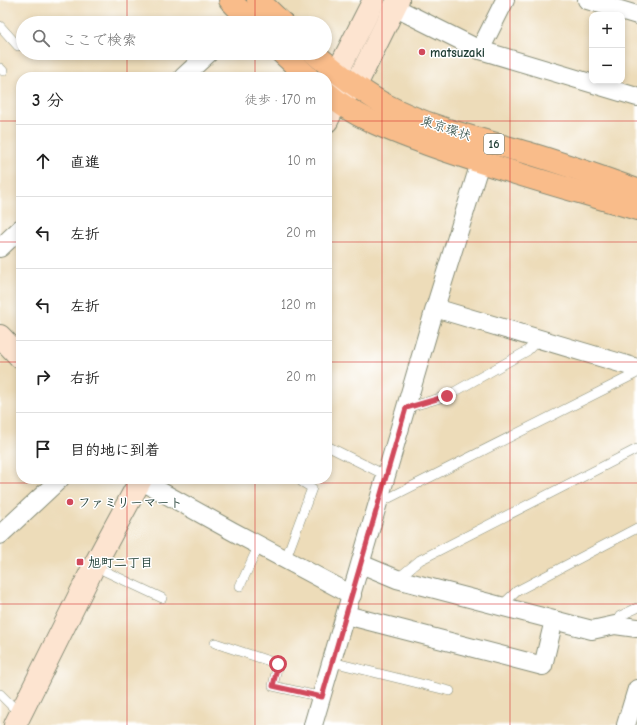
<!DOCTYPE html>
<html lang="ja">
<head>
<meta charset="utf-8">
<style>
	:root { --surface:#fff; --page:#f2f2f2; --text:#222; --muted:#767676; --line:#e0e0e0 }
	body { margin:0; font-family:"Comic Neue","Klee One",sans-serif; background:var(--page); color:var(--text) }
	.controls { position:absolute; right:12px; top:12px; display:grid; overflow:hidden; border-radius:8px; box-shadow:0 2px 6px #0003 }
	.controls button { width:36px; height:36px; display:grid; place-items:center; padding:0; border:0; border-bottom:1px solid var(--line); background:var(--surface); color:var(--text); font:20px sans-serif }
	.stop { position:absolute; width:12px; height:12px; margin:-9px; border:3px solid #d1495b; border-radius:50%; background:#fff }
	.stop.end { background:#d1495b; border-color:#fff; box-shadow:0 1px 4px #0008 }
	.list { margin:0; padding:0; list-style:none }
	h2 { display:flex; justify-content:space-between; align-items:center; height:52px; margin:0; padding:0 16px; font-size:17px }
	h2 small { font-size:13px; font-weight:400; color:var(--muted) }
	.list li { display:grid; grid-template-columns:26px 1fr auto; gap:12px; align-items:center; box-sizing:border-box; height:72px; padding:0 16px; border-top:1px solid var(--line) }
	.list b { display:block; font-size:15px; white-space:nowrap }
	.list em { font-size:13px; font-style:normal; color:var(--muted) }
	.icon { flex:none; width:22px; height:22px; fill:none; stroke:currentColor; stroke-width:2; stroke-linecap:round; stroke-linejoin:round }
	.map { position:relative; flex:none; width:637px; height:725px; overflow:hidden }
	.search { position:absolute; background:var(--surface); box-shadow:0 2px 6px #0003; left:16px; top:16px; width:316px; height:44px; display:flex; align-items:center; gap:10px; box-sizing:border-box; padding:0 14px; border-radius:22px; color:var(--muted); font-size:15px }
	.panel { position:absolute; background:var(--surface); box-shadow:0 2px 6px #0003; left:16px; top:72px; width:316px; height:412px; border-radius:16px }
	.map>svg:first-child { display:block }
	.lines { fill:none; stroke-linecap:round; stroke-linejoin:round }
	.lane-casing { stroke:#868c76; stroke-width:10 }
	.street-casing { stroke:#868c76; stroke-width:20 }
	.secondary-casing { stroke:#868c76; stroke-width:24 }
	.highway-casing { stroke:#868c76; stroke-width:24 }
	.lane { stroke:#fff; stroke-width:9 }
	.street { stroke:#fff; stroke-width:18 }
	.secondary { stroke:#fde4d0; stroke-width:22 }
	.highway { stroke:#f9bc8a; stroke-width:22 }
	.route { stroke:#d1495b; stroke-width:5 }
	.grid { fill:none; stroke:#d62828; stroke-width:1; stroke-opacity:0.55 }
	.poi-dot { fill:#d1495b; stroke:#fff; stroke-width:1.5 }
	.labels { text-anchor:middle; dominant-baseline:central; stroke-width:3; stroke-linejoin:round; paint-order:stroke }
	.shield { fill:#fff; stroke:#627771; stroke-width:1 }
	.shield-label { font-size:12px; font-weight:bold; fill:#1f3d34 }
	.poi-label { font-size:13px; font-weight:bold; fill:#1f3d34; stroke:#fff; text-anchor:start }
	.street-label { font-size:13px; fill:#1f3d34; stroke:#fff }
</style>
</head>
<body>
<div class="map">
<svg width="637" height="725" viewBox="0 0 637 725">
	<rect width="100%" height="100%" fill="#fff"/>
	<filter id="ink" filterUnits="userSpaceOnUse"><feTurbulence type="fractalNoise" baseFrequency=".025" numOctaves="2"/><feDisplacementMap in="SourceGraphic" scale="8" xChannelSelector="R" yChannelSelector="G"/><feConvolveMatrix kernelMatrix="1 2 1 2 8 2 1 2 1" color-interpolation-filters="sRGB"/></filter>
	<filter id="wash" filterUnits="userSpaceOnUse"><feTurbulence type="fractalNoise" baseFrequency=".012" numOctaves="4" result="noise"/><feDisplacementMap in="SourceGraphic" scale="16" xChannelSelector="R" yChannelSelector="G"/><feGaussianBlur stdDeviation="0.9" result="paint"/><feColorMatrix in="noise" values="0 0 0 0 0 0 0 0 0 0 0 0 0 0 0 0 0 1.4 0 .05"/><feComposite in="paint" operator="in"/></filter>
	<g filter="url(#wash)">
		<rect width="100%" height="100%" fill="#eddcb9"/>
	</g>
	<g filter="url(#ink)">
		<g class="lines">
			<defs>
				<g id="lane">
					<polyline points="0,26 18,46"/>
					<polyline points="0,68 3,71"/>
					<polyline points="406,408 447,396 527,351 538,340"/>
					<polyline points="327,446 387,476"/>
					<polyline points="379,503 637,373"/>
					<polyline points="286,558 312,488 302,482"/>
					<polyline points="94,566 162,598"/>
					<polyline points="397,579 420,560 637,449"/>
					<polyline points="240,586 259,545"/>
					<polyline points="501,606 517,591 637,528"/>
					<polyline points="615,625 620,616 637,608"/>
					<polyline points="215,643 278,664 273,686 322,697"/>
					<polyline points="332,662 450,691"/>
					<polyline points="0,694 20,714"/>
				</g>
				<g id="street">
					<polyline points="587,0 637,15"/>
					<polyline points="394,7 480,50 637,97"/>
					<polyline points="480,50 505,0"/>
					<polyline points="183,77 209,53"/>
					<polyline points="0,248 21,228"/>
					<polyline points="435,308 637,368"/>
					<polyline points="140,480 232,531 352,595"/>
					<polyline points="0,535 60,479"/>
					<polyline points="361,564 397,579 592,630 615,625 637,628"/>
					<polyline points="346,615 543,666 554,620"/>
					<polyline points="313,725 435,308 480,163"/>
					<polyline points="626,725 637,689"/>
				</g>
				<g id="secondary">
					<polyline points="337,91 337,73 374,0"/>
					<polyline points="327,121 336,102 356,85 398,0"/>
					<polyline points="0,336 21,358"/>
					<polyline points="15,725 94,566 141,479"/>
				</g>
				<g id="highway">
					<polyline points="230,0 252,23"/>
					<polyline points="258,0 282,23"/>
					<polyline points="282,53 308,77"/>
					<path d="M 314,53 C 335,71 358,89 382,103 C 427,127 479,139 528,153 C 565,164 601,177 637,190"/>
					<path d="M 327,93 C 355,118 393,131 427,144 C 496,169 567,188 637,209"/>
				</g>
			</defs>
			<!-- lane casing -->
			<use href="#lane" class="lane-casing"/>
			<!-- street casing -->
			<use href="#street" class="street-casing"/>
			<!-- secondary casing -->
			<use href="#secondary" class="secondary-casing"/>
			<!-- highway casing -->
			<use href="#highway" class="highway-casing"/>
			<!-- lane -->
			<use href="#lane" class="lane"/>
			<!-- street -->
			<use href="#street" class="street"/>
			<!-- secondary -->
			<use href="#secondary" class="secondary"/>
			<!-- highway -->
			<use href="#highway" class="highway"/>
		</g>
	</g>
	<g class="lines" filter="url(#ink)">
		<!-- route -->
		<polyline class="route" points="278,664 273,686 322,697 406,408 447,396"/>
	</g>
	<!-- grid -->
	<path class="grid" d="M 127,0 L 127,23M 255,0 L 255,23M 382,0 L 382,725M 510,0 L 510,725M 127,53 L 127,77M 255,53 L 255,77M 0,121 L 21,121M 327,121 L 637,121M 0,242 L 21,242M 327,242 L 637,242M 0,362 L 21,362M 327,362 L 637,362M 127,479 L 127,725M 255,479 L 255,725M 0,483 L 637,483M 0,604 L 637,604"/>
	<!-- markers -->
	<g class="poi-dot">
		<circle cx="422" cy="52" r="4"/>
		<circle cx="70" cy="502" r="4"/>
		<rect x="76" y="558" width="8" height="8" rx="2"/>
	</g>
	<g class="labels">
		<!-- shield labels -->
		<rect class="shield" x="484" y="134" width="20" height="20" rx="3"/>
		<g class="shield-label">
			<text x="494" y="144">16</text>
		</g>
		<!-- poi labels -->
		<g class="poi-label">
			<text x="430" y="52">matsuzaki</text>
			<text x="78" y="502">ファミリーマート</text>
			<text x="88" y="562">旭町二丁目</text>
		</g>
		<!-- street labels -->
		<g class="street-label">
			<text transform="translate(446 128) rotate(18)">東京環状</text>
		</g>
	</g>
</svg>
<div class="controls">
<button>+</button>
<button>−</button>
</div>
<div class="stop" style="left:278px;top:664px"></div>
<div class="stop end" style="left:447px;top:396px"></div>
<div class="search"><svg class="icon" aria-label="search" viewBox="0 0 24 24"><circle cx="10" cy="10" r="6"/><path d="M15 15l6 6"/></svg>ここで検索</div>
<section class="panel">
<h2>3 分<small>徒歩 · 170 m</small></h2>
<ul class="list">
<li><svg class="icon" aria-label="ahead" viewBox="0 0 24 24"><path d="M12 20V5M6 11l6-6 6 6"/></svg><div><b>直進</b></div><em>10 m</em></li>
<li><svg class="icon" aria-label="left" viewBox="0 0 24 24"><path d="M17 20v-9H6M10 6l-5 5 5 5"/></svg><div><b>左折</b></div><em>20 m</em></li>
<li><svg class="icon" aria-label="left" viewBox="0 0 24 24"><path d="M17 20v-9H6M10 6l-5 5 5 5"/></svg><div><b>左折</b></div><em>120 m</em></li>
<li><svg class="icon" aria-label="right" viewBox="0 0 24 24"><path d="M7 20v-9h11M14 6l5 5-5 5"/></svg><div><b>右折</b></div><em>20 m</em></li>
<li><svg class="icon" aria-label="arrive" viewBox="0 0 24 24"><path d="M6 21V4h12l-3 4 3 4H6"/></svg><div><b>目的地に到着</b></div></li>
</ul>
</section>
</div>
</body>
</html>
